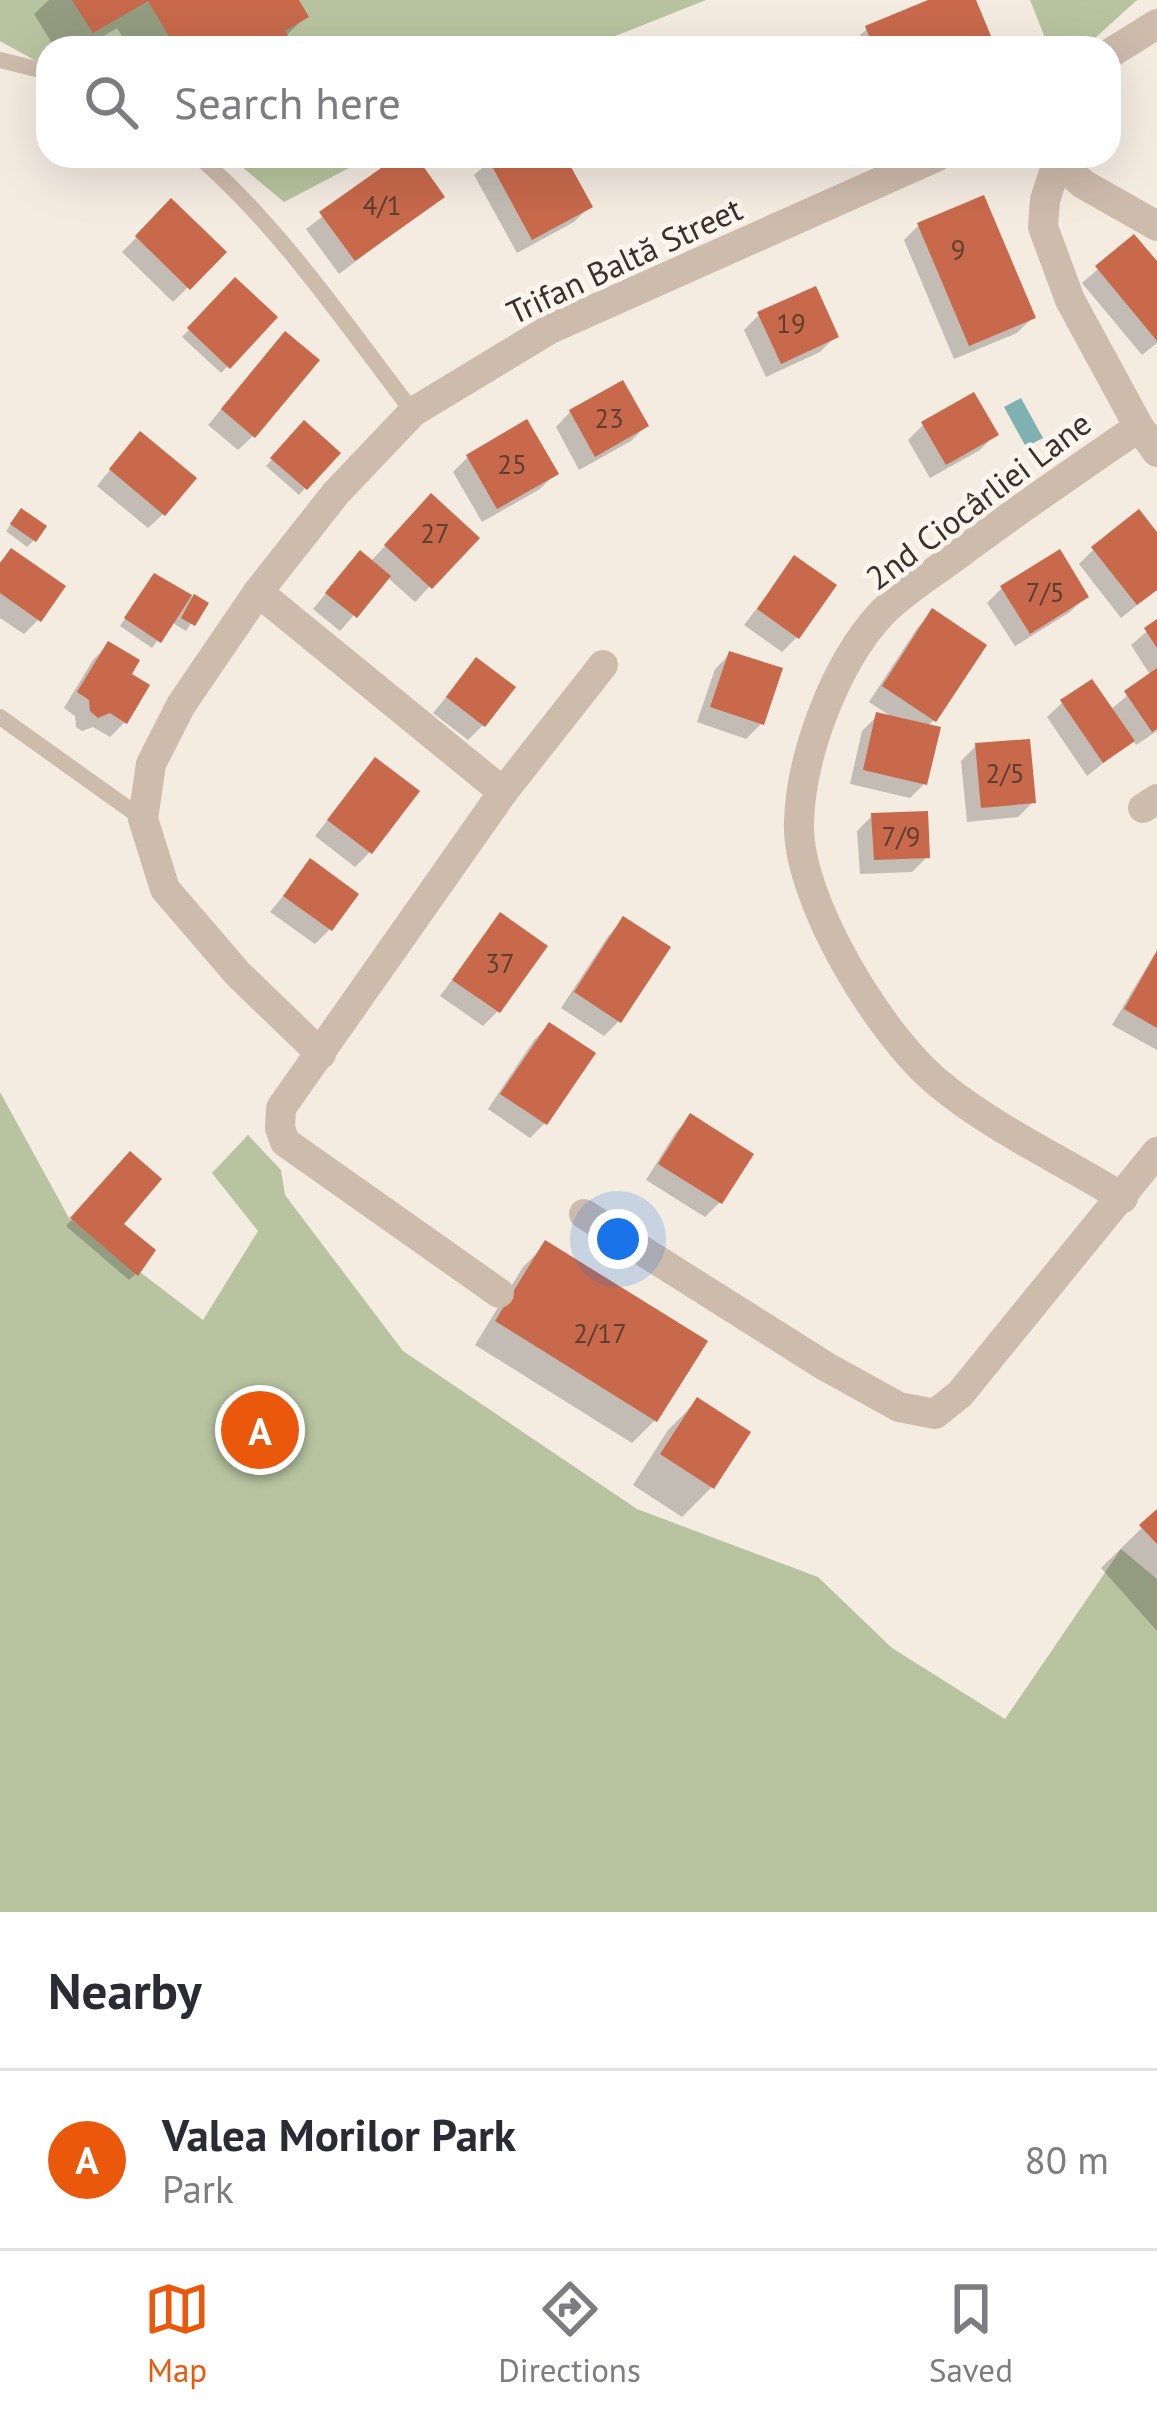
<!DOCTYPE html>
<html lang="en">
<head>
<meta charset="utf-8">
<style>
	:root { --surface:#fff; --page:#f7f7f7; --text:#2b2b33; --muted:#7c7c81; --line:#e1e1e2; --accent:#ea580c }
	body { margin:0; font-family:"PT Sans",sans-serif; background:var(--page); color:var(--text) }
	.you { position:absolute; left:618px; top:1239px; width:42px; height:42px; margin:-30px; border:9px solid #fff; border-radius:50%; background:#1a73e8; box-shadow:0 0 0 18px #1a73e833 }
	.badge { display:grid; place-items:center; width:78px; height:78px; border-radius:50%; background:var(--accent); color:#fff; font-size:39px; font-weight:700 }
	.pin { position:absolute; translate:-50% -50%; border:6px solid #fff; box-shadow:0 3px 12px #0006 }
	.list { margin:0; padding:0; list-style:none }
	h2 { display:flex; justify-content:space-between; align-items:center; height:156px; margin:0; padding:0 48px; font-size:51px }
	h2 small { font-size:39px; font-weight:400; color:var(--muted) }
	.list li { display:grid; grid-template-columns:78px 1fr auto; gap:36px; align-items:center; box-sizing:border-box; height:180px; padding:0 48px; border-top:3px solid var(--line) }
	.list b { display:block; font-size:45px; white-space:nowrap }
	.list p { margin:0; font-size:39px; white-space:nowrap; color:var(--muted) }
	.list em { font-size:39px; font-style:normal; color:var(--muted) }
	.icon { flex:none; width:66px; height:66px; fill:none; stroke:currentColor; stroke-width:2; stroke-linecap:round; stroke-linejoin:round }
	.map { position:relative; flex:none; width:1157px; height:1912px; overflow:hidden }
	.search { position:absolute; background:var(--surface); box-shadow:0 12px 48px #0002; left:36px; right:36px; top:36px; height:132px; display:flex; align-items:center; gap:30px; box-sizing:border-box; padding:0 42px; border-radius:36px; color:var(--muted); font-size:45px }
	.sheet { height:336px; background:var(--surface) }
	nav { display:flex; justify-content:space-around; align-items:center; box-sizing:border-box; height:168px; border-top:3px solid var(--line); background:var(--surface); font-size:33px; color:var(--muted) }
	nav a { display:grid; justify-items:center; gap:6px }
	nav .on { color:var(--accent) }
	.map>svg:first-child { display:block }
	.green { fill:#b8c4a0 }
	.water { fill:#7fb0b2 }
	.shadow { fill:#0003 }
	.building { fill:#c8694b }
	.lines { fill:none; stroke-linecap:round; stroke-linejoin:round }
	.service { stroke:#cdbbac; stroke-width:16 }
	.minor { stroke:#cdbbac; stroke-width:30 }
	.labels { text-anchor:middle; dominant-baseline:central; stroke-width:10; stroke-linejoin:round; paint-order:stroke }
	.number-label { font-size:27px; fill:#5e3e33 }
	.street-label { font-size:33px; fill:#3b302b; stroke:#fbf5ee }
</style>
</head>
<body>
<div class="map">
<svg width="1157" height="1912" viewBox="0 0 1157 1912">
	<rect width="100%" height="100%" fill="#f4ebe1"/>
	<!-- green -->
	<g class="green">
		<polygon points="0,0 706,0 585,48 48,48 45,66 0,41"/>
		<polygon points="1030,0 1137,0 1084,48 1049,48"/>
		<polygon points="229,156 372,156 284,202"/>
		<polygon points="0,1092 69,1218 203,1320 258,1231 212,1173 248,1135 281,1170 285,1195 403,1351 637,1509 818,1577 892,1648 1005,1719 1121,1549 1157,1579 1157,1912 0,1912"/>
	</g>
	<!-- water -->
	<polygon class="water" points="1021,398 1043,438 1026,447 1004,407"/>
	<!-- shadow -->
	<g class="shadow">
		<polygon points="49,0 295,0 305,17 285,37 281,48 129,48 117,28 84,48 55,48 34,14"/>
		<polygon points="936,0 973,0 993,48 865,48 860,35 867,29"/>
		<polygon points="403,156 412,156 441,197 339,274 306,229"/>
		<polygon points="435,156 462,156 441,167"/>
		<polygon points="496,156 561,156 589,207 574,222 517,253 474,175"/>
		<polygon points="171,203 222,253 173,302 122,252"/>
		<polygon points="919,225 1032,318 1017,333 954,359 904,240"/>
		<polygon points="1134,238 1157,265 1157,343 1142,355 1082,283"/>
		<polygon points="235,281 274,318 221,373 182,337"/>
		<polygon points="759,315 835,337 820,352 766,377 744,330"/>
		<polygon points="271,350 253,436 238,450 208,425"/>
		<polygon points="570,412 646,426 631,441 579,470 556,427"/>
		<polygon points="304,424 336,453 299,495 266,466"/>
		<polygon points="923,425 995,435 980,450 930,478 908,440"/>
		<polygon points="126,450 163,514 148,528 97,486"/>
		<polygon points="468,457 555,474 540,489 482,522 453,472"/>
		<polygon points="417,512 475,538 415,602 387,577 340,631 313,609 346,569 370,562"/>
		<polygon points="15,519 34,540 27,547 6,531"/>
		<polygon points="1157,537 1157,589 1121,618 1079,564 1093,550"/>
		<polygon points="11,552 38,620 24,634 0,618 0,563"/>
		<polygon points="795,559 797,637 782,652 744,625"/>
		<polygon points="154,576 204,604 186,631 171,622 152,648 120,626"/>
		<polygon points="1002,588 1085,597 1070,612 1015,646 987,603"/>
		<polygon points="933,612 934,720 927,727 925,783 910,798 850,784 862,731 877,716 895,719 869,702 918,627"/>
		<polygon points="1157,623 1157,731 1136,745 1133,739 1087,776 1047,717 1062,703 1110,710 1151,676 1131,645"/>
		<polygon points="108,645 128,675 125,722 110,737 93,727 82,731 76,727 75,716 64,708 93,660"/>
		<polygon points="730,654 761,724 746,739 697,722 715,669"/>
		<polygon points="476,661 483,725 468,740 433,713"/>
		<polygon points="976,746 1033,802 1018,817 967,822 961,761"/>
		<polygon points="375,761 370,852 355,867 315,836"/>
		<polygon points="872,816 927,857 912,872 860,874 857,831"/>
		<polygon points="311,862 330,929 315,944 270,912"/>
		<polygon points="500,916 498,1011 483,1026 440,996"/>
		<polygon points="624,920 667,948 619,1021 604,1036 561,1008 609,935"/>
		<polygon points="1157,950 1157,1050 1112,1025"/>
		<polygon points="549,1026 545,1123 530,1138 488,1109 534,1040"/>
		<polygon points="690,1117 720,1202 705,1217 646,1180 676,1132"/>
		<polygon points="130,1155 120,1225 136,1274 129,1280 66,1226"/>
		<polygon points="546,1244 655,1420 632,1443 475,1345 523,1267"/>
		<polygon points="697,1401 712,1487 682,1517 633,1485 668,1430"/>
		<polygon points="1157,1513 1157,1631 1101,1568"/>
	</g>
	<!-- building -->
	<g class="building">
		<polygon points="72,0 299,0 309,17 285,31 292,42 281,48 249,48 247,44 228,48 224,40 211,48 176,48 148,1 93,33"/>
		<polygon points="928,0 976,0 996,48 874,48 865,26"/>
		<polygon points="398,156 416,156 445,197 355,261 319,212"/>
		<polygon points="565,156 593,207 532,240 487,157"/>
		<polygon points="984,195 1036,318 969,346 917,223"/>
		<polygon points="171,198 227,252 190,290 135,236"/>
		<polygon points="1134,234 1157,261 1157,341 1095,266"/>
		<polygon points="235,277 278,317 230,369 187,328"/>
		<polygon points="816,286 839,337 781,364 757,312"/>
		<polygon points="285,331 320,360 255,438 221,409"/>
		<polygon points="623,380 649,426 595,457 569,410"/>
		<polygon points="974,392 999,435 946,465 921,422"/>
		<polygon points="527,419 559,474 497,509 466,455"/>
		<polygon points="304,420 341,453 307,490 270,458"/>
		<polygon points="140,431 197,478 165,516 109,469"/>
		<polygon points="431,493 480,538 432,589 384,545"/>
		<polygon points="21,508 47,526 36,542 10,524"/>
		<polygon points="1139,509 1157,532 1157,590 1137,605 1091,547"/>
		<polygon points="11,548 66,586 41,622 0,593 0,563"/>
		<polygon points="1060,549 1089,597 1030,634 1000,586"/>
		<polygon points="360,550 391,576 357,618 325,593"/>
		<polygon points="794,555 837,585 799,639 757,609"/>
		<polygon points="154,573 192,595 161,643 124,618"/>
		<polygon points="194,594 209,603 195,626 181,618"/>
		<polygon points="932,608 987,645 936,722 882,686"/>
		<polygon points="1157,619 1157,648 1144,628"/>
		<polygon points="108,641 140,660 132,674 150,685 127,724 110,713 98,718 90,711 89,700 77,692"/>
		<polygon points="729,651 783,668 764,725 710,707"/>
		<polygon points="476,657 516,687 485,727 446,697"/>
		<polygon points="1157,668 1157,729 1152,732 1124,691"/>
		<polygon points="1092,679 1135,741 1103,763 1060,700"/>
		<polygon points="876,712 941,727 927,785 863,770"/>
		<polygon points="1030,739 1036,803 981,808 975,743"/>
		<polygon points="375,757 420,791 372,854 327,820"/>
		<polygon points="928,811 930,858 874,860 871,813"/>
		<polygon points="310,858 359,894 332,931 283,896"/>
		<polygon points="500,912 548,946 500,1013 452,980"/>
		<polygon points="623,916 671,947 621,1023 574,992"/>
		<polygon points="1157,951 1157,1028 1124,1009"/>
		<polygon points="549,1022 596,1053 547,1125 500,1094"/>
		<polygon points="690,1113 754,1154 722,1204 658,1164"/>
		<polygon points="130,1151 162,1179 124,1224 156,1250 138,1276 70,1218"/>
		<polygon points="545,1240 708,1341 657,1422 495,1321"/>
		<polygon points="697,1397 751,1432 714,1489 660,1454"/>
		<polygon points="1157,1509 1157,1544 1139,1525"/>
	</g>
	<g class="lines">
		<!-- service -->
		<g class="service">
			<polyline points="0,60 48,72"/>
			<path d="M 198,156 C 282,229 346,325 413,412"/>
			<polyline points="0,717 143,819"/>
		</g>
		<!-- minor -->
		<g class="minor">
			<polyline points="1109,54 1157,24"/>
			<polyline points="1052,156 1083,184 1157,226"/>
			<polyline points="1057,163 1045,200 1043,227 1070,300 1139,427 1157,452"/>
			<polyline points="258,592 503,792"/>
			<polyline points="1143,808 1157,799"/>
			<polyline points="321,1054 238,974 165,889 143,819 151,764 181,705 258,592 336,493 413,412 550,329 938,156"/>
			<path d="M 1123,1198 C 1061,1159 993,1129 937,1082 C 880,1035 796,898 799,822 C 801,755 835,664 881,614 C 903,591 935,572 960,553 C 1019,509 1079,468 1139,427"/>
			<polyline points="584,1214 825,1366 899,1407 935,1414 960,1394 1157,1152"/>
			<polyline points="499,1293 285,1142 280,1128 281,1108 503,792 603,665"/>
		</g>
	</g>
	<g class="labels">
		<!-- number labels -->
		<g class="number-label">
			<text x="382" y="205">4/1</text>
			<text x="958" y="249">9</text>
			<text x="791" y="323">19</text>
			<text x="609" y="418">23</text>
			<text x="512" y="464">25</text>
			<text x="435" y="533">27</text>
			<text x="1045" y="592">7/5</text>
			<text x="1005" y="773">2/5</text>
			<text x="901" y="836">7/9</text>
			<text x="500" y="963">37</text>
			<text x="600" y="1333">2/17</text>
		</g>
		<!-- street labels -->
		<g class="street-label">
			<text transform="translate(624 260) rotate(-25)">Trifan Baltă Street</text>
			<text transform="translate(978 500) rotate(-37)">2nd Ciocârliei Lane</text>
		</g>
	</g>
</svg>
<div class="you"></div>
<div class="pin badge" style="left:260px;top:1430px">A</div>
<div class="search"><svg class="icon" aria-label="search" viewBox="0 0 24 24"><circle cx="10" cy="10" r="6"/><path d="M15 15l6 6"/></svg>Search here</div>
</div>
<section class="sheet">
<h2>Nearby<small></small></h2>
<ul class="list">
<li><span class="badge">A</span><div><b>Valea Morilor Park</b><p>Park</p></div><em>80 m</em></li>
</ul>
</section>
<nav>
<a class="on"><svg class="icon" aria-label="map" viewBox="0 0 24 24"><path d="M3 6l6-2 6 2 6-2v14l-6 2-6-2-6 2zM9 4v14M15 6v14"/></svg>Map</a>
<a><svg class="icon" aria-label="directions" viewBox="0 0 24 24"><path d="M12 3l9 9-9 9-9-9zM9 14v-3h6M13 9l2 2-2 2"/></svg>Directions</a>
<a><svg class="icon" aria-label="saved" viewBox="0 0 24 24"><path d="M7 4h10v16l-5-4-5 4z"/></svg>Saved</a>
</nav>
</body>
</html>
